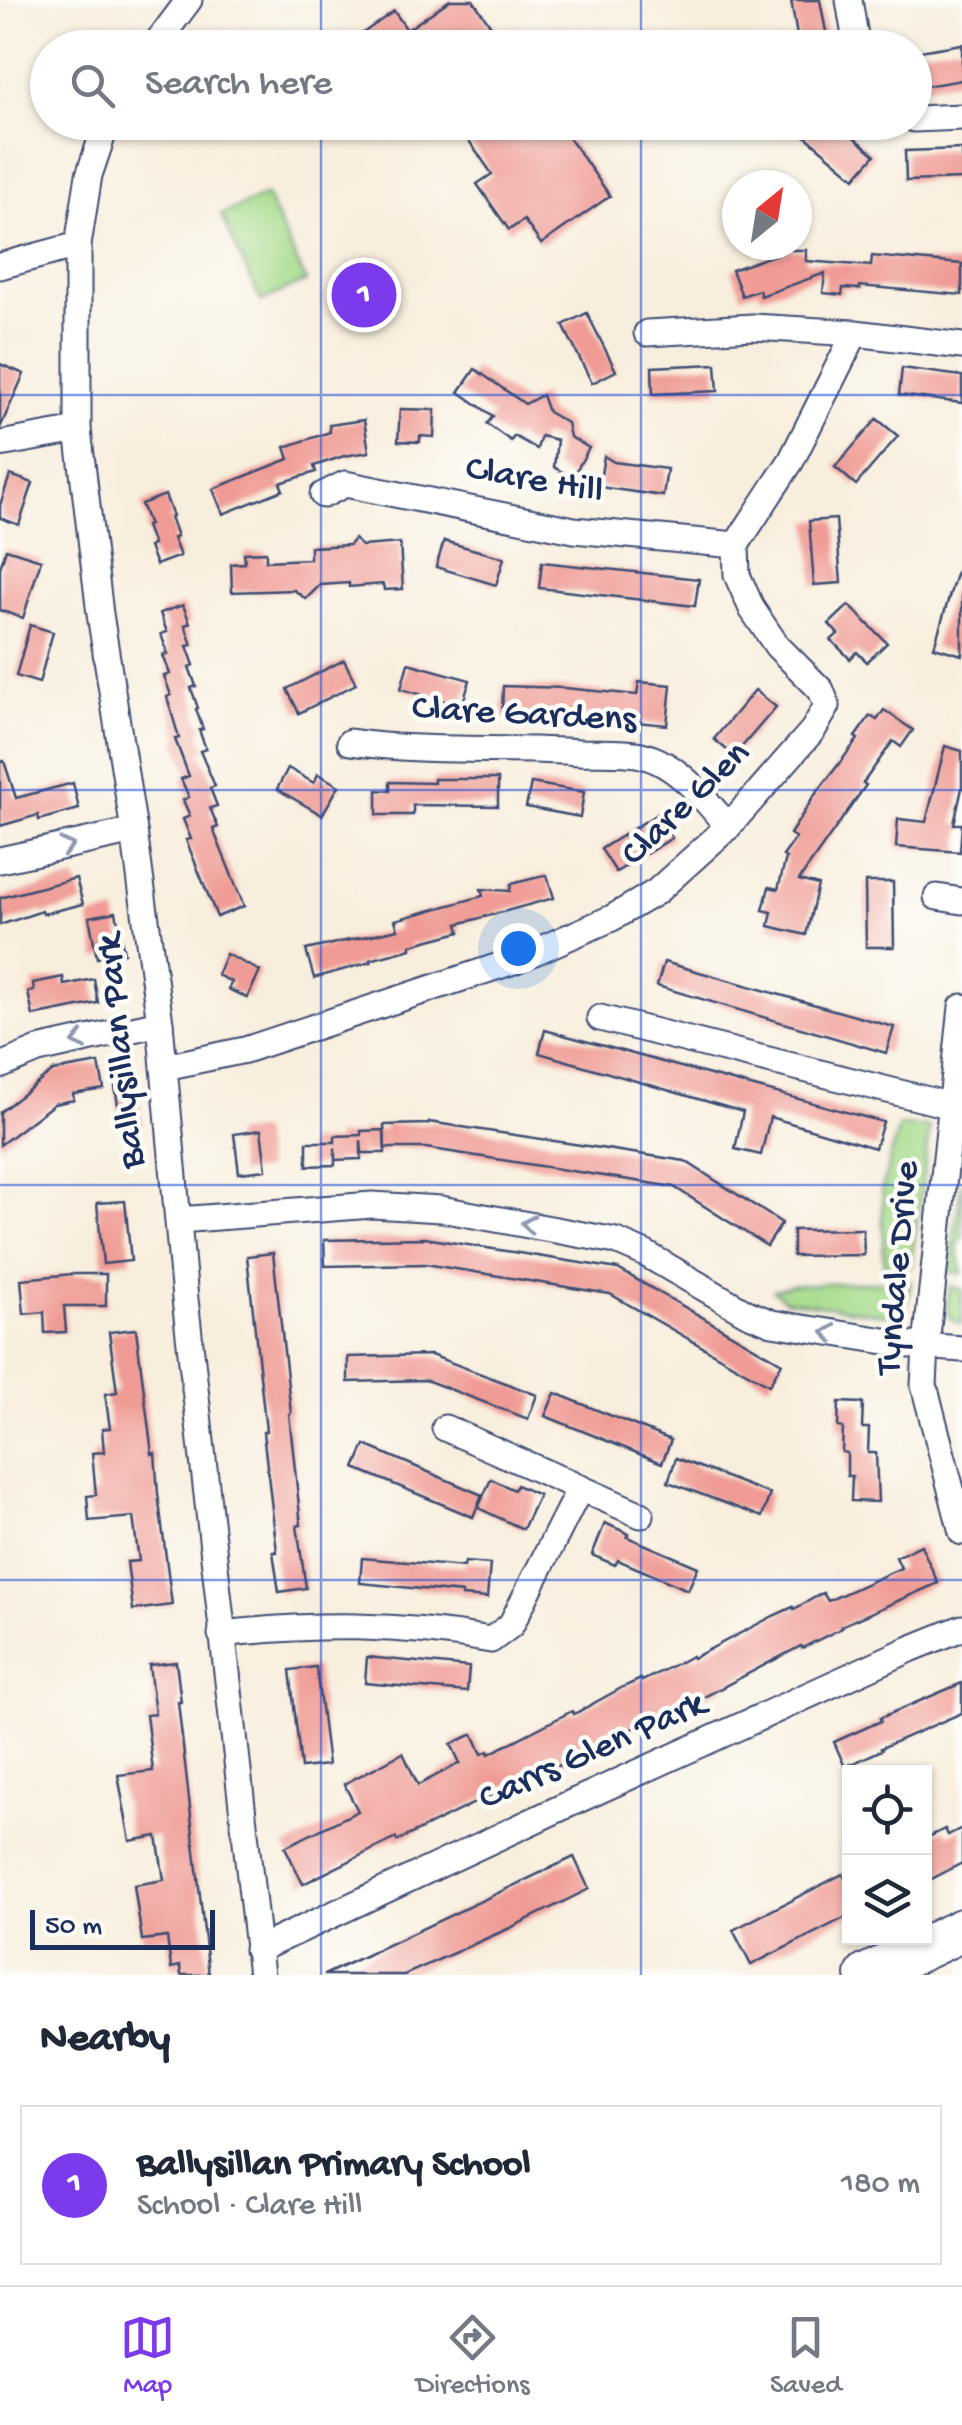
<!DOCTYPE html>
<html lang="en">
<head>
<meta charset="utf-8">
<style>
	:root { --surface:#fff; --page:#f6f6f7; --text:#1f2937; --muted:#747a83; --line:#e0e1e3; --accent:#7c3aed }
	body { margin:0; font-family:"Gochi Hand",sans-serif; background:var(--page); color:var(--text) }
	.controls { position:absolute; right:30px; bottom:30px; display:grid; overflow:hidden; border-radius:0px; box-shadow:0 2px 8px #0004 }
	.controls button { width:90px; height:90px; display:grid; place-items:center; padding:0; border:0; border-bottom:2px solid var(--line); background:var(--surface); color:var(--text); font:50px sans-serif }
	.compass { position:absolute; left:722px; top:170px; width:90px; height:90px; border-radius:50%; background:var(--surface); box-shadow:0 2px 8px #0004; rotate:30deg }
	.scale { position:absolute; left:30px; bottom:25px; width:185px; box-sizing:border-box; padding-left:10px; border:5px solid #1b2f5e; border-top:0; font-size:28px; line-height:35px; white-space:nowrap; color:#1b2f5e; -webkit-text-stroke:8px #fdfcf7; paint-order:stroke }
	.you { position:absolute; left:518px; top:948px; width:35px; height:35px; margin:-25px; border:8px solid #fff; border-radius:50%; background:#1a73e8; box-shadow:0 0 0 15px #1a73e833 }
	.badge { display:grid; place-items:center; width:65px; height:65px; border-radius:50%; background:var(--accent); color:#fff; font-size:32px; font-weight:700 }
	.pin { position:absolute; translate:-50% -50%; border:5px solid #fff; box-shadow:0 2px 10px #0006 }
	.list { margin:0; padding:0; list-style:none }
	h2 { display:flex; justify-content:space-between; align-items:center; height:130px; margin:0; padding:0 40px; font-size:42px }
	h2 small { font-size:32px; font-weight:400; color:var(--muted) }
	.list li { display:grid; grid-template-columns:65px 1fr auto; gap:30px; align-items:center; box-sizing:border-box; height:160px; margin:0 20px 20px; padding:0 20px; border:2px solid var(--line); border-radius:0px }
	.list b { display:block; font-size:38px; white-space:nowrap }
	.list p { margin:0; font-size:32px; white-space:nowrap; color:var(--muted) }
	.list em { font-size:32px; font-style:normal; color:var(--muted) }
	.icon { flex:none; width:55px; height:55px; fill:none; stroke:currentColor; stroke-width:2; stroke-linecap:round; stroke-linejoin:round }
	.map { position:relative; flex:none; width:962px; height:1975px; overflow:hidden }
	.search { position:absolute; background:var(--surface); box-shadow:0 2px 8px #0004; left:30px; right:30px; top:30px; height:110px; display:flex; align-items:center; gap:25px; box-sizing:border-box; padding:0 35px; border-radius:55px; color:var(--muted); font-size:38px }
	.sheet { height:310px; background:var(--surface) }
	nav { display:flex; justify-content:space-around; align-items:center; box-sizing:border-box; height:140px; border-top:2px solid var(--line); background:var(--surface); font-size:28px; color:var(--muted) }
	nav a { display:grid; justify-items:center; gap:5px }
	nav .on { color:var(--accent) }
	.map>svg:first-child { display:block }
	.green { fill:#a6db8b; stroke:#608574; stroke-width:2.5 }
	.building { fill:#f09b95 }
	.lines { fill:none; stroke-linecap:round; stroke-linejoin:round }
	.minor-casing { stroke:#3c4c71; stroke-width:29 }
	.trunk-casing { stroke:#3c4c71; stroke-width:46 }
	.minor { stroke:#fff; stroke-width:25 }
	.trunk { stroke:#fff; stroke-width:42 }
	.oneway { stroke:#8d97ae }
	.grid { fill:none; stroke:#1d4ed8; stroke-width:2.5; stroke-opacity:0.55 }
	.labels { text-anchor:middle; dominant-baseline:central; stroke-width:9; stroke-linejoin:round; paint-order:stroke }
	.street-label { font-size:38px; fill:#1b2f5e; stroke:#fdfcf7 }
</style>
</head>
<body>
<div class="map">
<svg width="962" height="1975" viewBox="0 0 962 1975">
	<rect width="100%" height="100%" fill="#fdfcf7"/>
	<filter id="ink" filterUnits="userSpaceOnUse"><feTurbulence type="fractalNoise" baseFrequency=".01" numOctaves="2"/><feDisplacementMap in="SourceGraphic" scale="20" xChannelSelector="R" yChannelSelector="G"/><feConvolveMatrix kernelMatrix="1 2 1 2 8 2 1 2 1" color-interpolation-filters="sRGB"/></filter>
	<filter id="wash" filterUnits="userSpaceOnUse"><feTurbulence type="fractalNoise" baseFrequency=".0048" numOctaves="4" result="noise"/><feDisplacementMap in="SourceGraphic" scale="40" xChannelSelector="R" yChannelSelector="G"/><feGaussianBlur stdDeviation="2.25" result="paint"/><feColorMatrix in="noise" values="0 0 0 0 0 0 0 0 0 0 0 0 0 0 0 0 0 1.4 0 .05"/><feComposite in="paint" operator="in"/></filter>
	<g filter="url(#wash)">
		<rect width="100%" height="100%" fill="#f8eedd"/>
		<!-- green -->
		<g class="green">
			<polygon points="266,195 306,281 261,301 221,215"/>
			<polygon points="899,1126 930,1127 911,1266 884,1270 882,1189"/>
			<polygon points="962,1181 962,1238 957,1245 962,1274 952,1273 949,1269"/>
			<polygon points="911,1281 906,1309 900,1314 889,1315 785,1300 773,1290 792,1285"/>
			<polygon points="950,1287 962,1289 962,1324 952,1320 946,1311"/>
		</g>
		<g id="blocks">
			<!-- building -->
			<g class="building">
				<polygon points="450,0 473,0 506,48 342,48 394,11 407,30"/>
				<polygon points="791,0 820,0 829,48 799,48"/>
				<polygon points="962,44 962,80 914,88 914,52"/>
				<polygon points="456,122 558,122 610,196 541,244 524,220 509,230 477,184 492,174"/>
				<polygon points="815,122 836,122 875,155 855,178 804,135"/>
				<polygon points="962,149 962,179 906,181 905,151"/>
				<polygon points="788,250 806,250 806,261 871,266 872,256 962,264 962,295 860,286 860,289 843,288 842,295 823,293 825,273 761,296 759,290 742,296 732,270"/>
				<polygon points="587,313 616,371 592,383 563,325"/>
				<polygon points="0,364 24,374 0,428"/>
				<polygon points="716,364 718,391 653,394 652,367"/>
				<polygon points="902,368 962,376 962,403 899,395"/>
				<polygon points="475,369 525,404 542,395 548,412 567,423 570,437 589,448 572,478 554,467 557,440 541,436 537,449 514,436 511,441 487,424 493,416 459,392"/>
				<polygon points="400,409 435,410 434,437 420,436 420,442 398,441"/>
				<polygon points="877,419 898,436 856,485 835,467"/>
				<polygon points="364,420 369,452 344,456 314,466 316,472 280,483 283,490 223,514 213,489 289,459 285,447 330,432 329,425"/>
				<polygon points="604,456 614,462 667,469 663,496 599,487"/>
				<polygon points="10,475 33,483 19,525 0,518 0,505"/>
				<polygon points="165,495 173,516 170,517 177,536 173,538 180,556 156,565 149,547 153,545 146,526 149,525 141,504"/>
				<polygon points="836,519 841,583 814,585 809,521"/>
				<polygon points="354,539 362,546 400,543 403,589 384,590 383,584 349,587 349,583 320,585 306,599 294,590 232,592 231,564 245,563 244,553 266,552 266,561 310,559 310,547 349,545"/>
				<polygon points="444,541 504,558 496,585 436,567"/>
				<polygon points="6,549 41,560 23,618 0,610 0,568"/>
				<polygon points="542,562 699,579 695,606 539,588"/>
				<polygon points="957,571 962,572 962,655 934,647"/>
				<polygon points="183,605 190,623 185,625 192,645 187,646 194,665 189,667 196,686 191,688 198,708 196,709 203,729 199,730 206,749 200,751 215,786 210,788 217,806 210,808 218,827 213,829 244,906 217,917 186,840 191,839 183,819 190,816 183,800 189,797 181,779 189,776 175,739 179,738 167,697 171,695 164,676 170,674 163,655 168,654 161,634 167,632 160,613"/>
				<polygon points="849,605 887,643 867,662 857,652 850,659 831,640 838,634 829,624"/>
				<polygon points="30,625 53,632 39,683 16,676"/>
				<polygon points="344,660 356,684 299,713 287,689"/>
				<polygon points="408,663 470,680 462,706 401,689"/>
				<polygon points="639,682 671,685 667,725 593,718 593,716 502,714 503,686 564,688 637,695"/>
				<polygon points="755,690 776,707 734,756 714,739"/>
				<polygon points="884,710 913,730 901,747 893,741 863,783 866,785 799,880 818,885 806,935 769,926 772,912 763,910 769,887 778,889 786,858 783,856 796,838 790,834 815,795 858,739 855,737 870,716 877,720"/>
				<polygon points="945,746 962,751 962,788 954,824 962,824 960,852 896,847 898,819 926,822"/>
				<polygon points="4,761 16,798 73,783 79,809 39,820 38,815 0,826 0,762"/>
				<polygon points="288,768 314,783 318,774 339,786 322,815 277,789"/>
				<polygon points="434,779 498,779 498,806 413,805 413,815 377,815 377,790 390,791 390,782 434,783"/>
				<polygon points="531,783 584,792 580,817 526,807"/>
				<polygon points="657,814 672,838 616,872 601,849"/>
				<polygon points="547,875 554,898 458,924 460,932 411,945 411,949 370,960 371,962 314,978 306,950 398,929 395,920 483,896 481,889 510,891 511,884"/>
				<polygon points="76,878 83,904 43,914 42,911 0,925 0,898"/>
				<polygon points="865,882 893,882 894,947 866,947"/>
				<polygon points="116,912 124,953 97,958 89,917"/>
				<polygon points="226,954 260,971 247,998 228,989 232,982 217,975"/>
				<polygon points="664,962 894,1027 886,1053 657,986"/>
				<polygon points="63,977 64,985 94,979 98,1003 33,1016 28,992 34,991 33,983"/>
				<polygon points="545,1030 883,1122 875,1148 770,1117 761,1155 735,1149 743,1112 539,1053"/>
				<polygon points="99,1063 104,1089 73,1094 74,1100 54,1104 0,1145 0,1112 53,1071"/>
				<polygon points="136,1083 143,1125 122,1129 115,1087"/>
				<polygon points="429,1122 685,1161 782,1223 767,1246 674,1187 426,1148 385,1148 384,1125 428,1124"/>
				<polygon points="261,1130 266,1170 239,1173 234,1134"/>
				<polygon points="384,1130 385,1153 362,1153 361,1140 361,1159 335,1160 335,1148 335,1165 307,1166 307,1142 335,1142 335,1136 361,1135 361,1131"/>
				<polygon points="125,1201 131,1261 103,1264 97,1203"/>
				<polygon points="863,1229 864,1255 793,1256 793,1230"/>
				<polygon points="425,1238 618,1269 782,1363 769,1385 610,1294 425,1264 325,1266 324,1240"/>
				<polygon points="273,1253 291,1413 289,1414 301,1525 297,1526 306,1588 279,1592 273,1552 277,1552 263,1432 266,1431 247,1256"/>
				<polygon points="72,1274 106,1274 106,1306 64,1306 66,1332 45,1333 44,1312 24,1314 21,1279"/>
				<polygon points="136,1329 152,1454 155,1453 158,1494 172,1605 133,1610 127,1562 139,1561 133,1517 89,1521 87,1496 96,1495 92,1453 104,1452 102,1429 110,1428 105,1394 117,1392 109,1332"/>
				<polygon points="431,1355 537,1395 528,1419 426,1380 348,1382 348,1357"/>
				<polygon points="555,1393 671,1440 662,1463 545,1416"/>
				<polygon points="839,1402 863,1403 862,1428 869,1428 868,1453 876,1453 878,1502 851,1501 852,1476 847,1476 847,1453 842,1452 843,1428 838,1427"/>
				<polygon points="365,1445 482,1495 473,1517 355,1468"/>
				<polygon points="676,1458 770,1494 762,1517 668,1482"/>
				<polygon points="491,1479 514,1490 517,1485 539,1495 523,1529 478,1508"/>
				<polygon points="605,1523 629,1534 627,1537 698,1567 688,1590 618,1560 615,1565 592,1555"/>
				<polygon points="921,1545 938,1583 841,1626 842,1628 802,1648 801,1646 702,1698 700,1695 550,1770 548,1767 397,1841 396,1838 303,1884 285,1847 358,1811 344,1784 403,1753 418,1785 460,1763 451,1744 473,1734 482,1754 488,1751 489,1754 572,1711 574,1714 623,1687 641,1679 642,1681 692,1656 693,1658 773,1616 793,1607 794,1609 823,1593 828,1601 901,1568 896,1557"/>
				<polygon points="362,1558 464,1567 465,1562 490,1564 487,1598 462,1596 462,1593 360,1583"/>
				<polygon points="367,1657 469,1667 467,1692 365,1683"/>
				<polygon points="176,1662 181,1702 178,1702 209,1975 181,1975 180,1966 171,1968 167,1937 142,1940 134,1885 164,1880 157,1836 130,1841 118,1775 153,1771 146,1715 155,1714 149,1665"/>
				<polygon points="316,1667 328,1765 301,1768 290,1670"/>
				<polygon points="962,1683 962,1713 881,1748 882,1750 845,1767 834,1742 881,1721 880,1718"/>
				<polygon points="962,1828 962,1863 924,1883 924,1839 945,1829 948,1835"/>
				<polygon points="574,1857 589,1889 510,1928 404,1975 324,1975"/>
				<polygon points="843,1874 850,1888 850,1915 751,1965 733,1930"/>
			</g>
		</g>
	</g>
	<g filter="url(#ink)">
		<use href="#blocks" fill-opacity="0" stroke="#3c4c71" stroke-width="2.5"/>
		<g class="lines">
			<defs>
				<g id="minor">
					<polyline points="849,0 857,48"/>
					<polyline points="153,48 189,0"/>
					<polyline points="914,119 962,117"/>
					<polyline points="107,122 89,175 78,245 78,430 100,614 134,831 160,1023 185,1299 261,1975"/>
					<polyline points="0,266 78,245"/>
					<polyline points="647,333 753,327 855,333 962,346"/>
					<polyline points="0,444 78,430"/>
					<polyline points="323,495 345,484 574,530 736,545"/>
					<path d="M 350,742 C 426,753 503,747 580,752 C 599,753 622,751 641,755 C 677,763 706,800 728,827"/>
					<polyline points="0,860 134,831"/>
					<polyline points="937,897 962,901"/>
					<polyline points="962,1007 926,1346 924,1385 962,1532"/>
					<polyline points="600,1018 952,1106"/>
					<polyline points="0,1066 38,1050 160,1023"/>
					<polyline points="165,1067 245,1050 384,1004 514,961 612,918 656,892 728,827 813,730 827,706 821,690 777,646 752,609 737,575 736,545 791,461 855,333"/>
					<polyline points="179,1220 372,1205 441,1209 616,1241 646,1254 747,1313 772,1323 910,1345 962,1349"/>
					<polyline points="445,1428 641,1515"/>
					<path d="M 221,1634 C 313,1624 399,1623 491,1640 L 511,1625 L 580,1488"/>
					<polyline points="257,1950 556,1810 910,1649 962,1628"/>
				</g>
				<polyline id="trunk" points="867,1975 962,1930"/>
			</defs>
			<!-- minor casing -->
			<use href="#minor" class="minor-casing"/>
			<!-- trunk casing -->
			<use href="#trunk" class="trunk-casing"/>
			<!-- minor -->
			<use href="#minor" class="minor"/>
			<!-- trunk -->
			<use href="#trunk" class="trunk"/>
		</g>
		<!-- one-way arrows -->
		<defs><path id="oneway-chevron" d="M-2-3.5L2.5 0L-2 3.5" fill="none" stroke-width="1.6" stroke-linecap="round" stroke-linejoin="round" transform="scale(2.5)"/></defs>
		<g class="oneway">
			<use href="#oneway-chevron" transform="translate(67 846) rotate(-13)"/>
			<use href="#oneway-chevron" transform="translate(79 1041) rotate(168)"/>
			<use href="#oneway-chevron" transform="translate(528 1224) rotate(-170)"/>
			<use href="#oneway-chevron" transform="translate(829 1333) rotate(-172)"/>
		</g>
	</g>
	<!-- grid -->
	<path class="grid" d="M 321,0 L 321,48M 641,0 L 641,48M 321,122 L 321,1975M 641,122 L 641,1975M 0,395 L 962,395M 0,790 L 962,790M 0,1185 L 962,1185M 0,1580 L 962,1580"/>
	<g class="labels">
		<!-- street labels -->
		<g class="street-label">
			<text transform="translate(534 482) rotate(10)">Clare Hill</text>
			<text transform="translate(524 716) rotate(3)">Clare Gardens</text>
			<text transform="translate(687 805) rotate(-44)">Clare Glen</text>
			<text transform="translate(123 1051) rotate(-96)">Ballysillan Park</text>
			<text transform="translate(900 1268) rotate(-85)">Tyndale Drive</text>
			<text transform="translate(593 1753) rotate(-24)">Carrs Glen Park</text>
		</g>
	</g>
</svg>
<div class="controls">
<button><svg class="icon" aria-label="locate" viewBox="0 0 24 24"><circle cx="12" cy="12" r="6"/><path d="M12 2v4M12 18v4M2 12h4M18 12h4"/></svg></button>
<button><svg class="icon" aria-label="layers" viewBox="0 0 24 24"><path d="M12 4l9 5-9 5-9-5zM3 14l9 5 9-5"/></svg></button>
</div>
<svg class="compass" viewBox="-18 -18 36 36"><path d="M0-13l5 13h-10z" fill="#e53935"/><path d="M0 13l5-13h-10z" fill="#747a83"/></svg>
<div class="scale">50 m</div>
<div class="you"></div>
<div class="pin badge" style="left:364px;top:295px">1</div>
<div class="search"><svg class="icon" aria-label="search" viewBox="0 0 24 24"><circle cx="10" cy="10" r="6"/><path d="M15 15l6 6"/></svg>Search here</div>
</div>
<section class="sheet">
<h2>Nearby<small></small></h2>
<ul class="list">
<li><span class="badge">1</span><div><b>Ballysillan Primary School</b><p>School · Clare Hill</p></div><em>180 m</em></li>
</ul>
</section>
<nav>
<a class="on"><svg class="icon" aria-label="map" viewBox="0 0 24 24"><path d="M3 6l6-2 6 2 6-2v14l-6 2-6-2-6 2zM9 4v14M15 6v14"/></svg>Map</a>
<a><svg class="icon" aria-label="directions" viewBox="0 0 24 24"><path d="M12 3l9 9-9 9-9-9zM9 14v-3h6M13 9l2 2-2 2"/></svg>Directions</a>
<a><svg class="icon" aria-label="saved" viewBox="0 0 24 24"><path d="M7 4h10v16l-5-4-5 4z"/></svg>Saved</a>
</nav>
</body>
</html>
